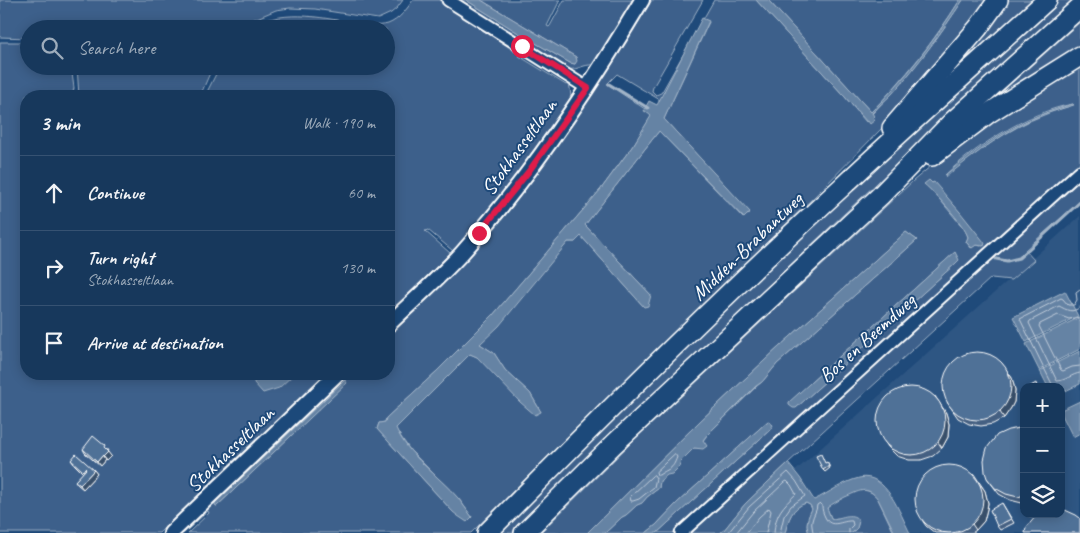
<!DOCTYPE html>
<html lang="en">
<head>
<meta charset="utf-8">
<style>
	:root { --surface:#17385c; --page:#244365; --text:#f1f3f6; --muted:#9eacbb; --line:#365272 }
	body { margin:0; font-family:Caveat,sans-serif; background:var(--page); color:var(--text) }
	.controls { position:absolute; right:15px; bottom:15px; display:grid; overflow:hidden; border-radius:10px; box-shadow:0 2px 12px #0003 }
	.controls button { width:45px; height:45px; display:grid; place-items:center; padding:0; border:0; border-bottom:1px solid var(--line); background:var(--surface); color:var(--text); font:25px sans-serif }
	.stop { position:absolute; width:15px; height:15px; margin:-11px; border:4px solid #e11d48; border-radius:50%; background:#fff }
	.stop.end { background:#e11d48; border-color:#fff; box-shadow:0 1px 5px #0008 }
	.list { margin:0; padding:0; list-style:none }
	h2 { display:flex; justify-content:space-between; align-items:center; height:65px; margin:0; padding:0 20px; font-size:21px }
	h2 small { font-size:16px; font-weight:400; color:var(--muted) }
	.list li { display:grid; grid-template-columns:32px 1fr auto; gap:15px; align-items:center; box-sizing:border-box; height:75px; padding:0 20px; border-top:1px solid var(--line) }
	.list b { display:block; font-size:19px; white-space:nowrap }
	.list p { margin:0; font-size:16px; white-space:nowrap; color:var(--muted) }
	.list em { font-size:16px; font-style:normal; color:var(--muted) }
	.icon { flex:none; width:28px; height:28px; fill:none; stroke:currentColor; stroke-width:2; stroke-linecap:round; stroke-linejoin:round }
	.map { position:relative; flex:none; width:1080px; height:533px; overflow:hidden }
	.search { position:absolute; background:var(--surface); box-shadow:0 2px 12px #0003; left:20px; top:20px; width:375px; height:55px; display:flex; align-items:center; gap:12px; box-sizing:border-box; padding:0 18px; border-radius:28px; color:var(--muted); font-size:19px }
	.panel { position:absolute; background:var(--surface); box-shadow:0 2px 12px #0003; left:20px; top:90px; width:375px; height:290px; border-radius:20px }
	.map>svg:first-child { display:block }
	.built { fill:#2e5683; fill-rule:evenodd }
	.green { fill:#3c618b; stroke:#9eb0c5; fill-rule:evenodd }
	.water { fill:#6583a4; stroke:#a3b5c8 }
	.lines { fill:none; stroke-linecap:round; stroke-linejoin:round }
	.shore { stroke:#c1cddb; stroke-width:1 }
	.stream { stroke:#a3b5c8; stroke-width:3 }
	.minor-casing { stroke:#fff; stroke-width:15 }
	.tertiary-casing { stroke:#fff; stroke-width:18 }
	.trunk-casing { stroke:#fff; stroke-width:22 }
	.minor { stroke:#1f4a7a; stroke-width:11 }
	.tertiary { stroke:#1f4a7a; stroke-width:14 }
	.trunk { stroke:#1f4a7a; stroke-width:19 }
	.wall { fill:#456182; stroke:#fff }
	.shaded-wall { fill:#384f6a; stroke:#fff }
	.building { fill:#507197; stroke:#fff }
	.route { stroke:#e11d48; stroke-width:6 }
	.labels { text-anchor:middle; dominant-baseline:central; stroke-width:4; stroke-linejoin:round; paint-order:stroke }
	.street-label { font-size:21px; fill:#fff; stroke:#1f4a7a }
</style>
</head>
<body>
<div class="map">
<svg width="1080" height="533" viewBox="0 0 1080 533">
	<rect width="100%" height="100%" fill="#1f4a7a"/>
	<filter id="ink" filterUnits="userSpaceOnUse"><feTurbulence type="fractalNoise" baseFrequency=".02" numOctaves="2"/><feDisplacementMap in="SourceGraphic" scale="10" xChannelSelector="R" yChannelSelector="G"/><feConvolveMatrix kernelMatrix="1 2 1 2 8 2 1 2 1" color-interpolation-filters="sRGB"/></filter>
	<g filter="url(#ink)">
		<!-- built -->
		<path class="built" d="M 1080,216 L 1080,533 L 726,533 ZM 1024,387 L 1061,387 L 1061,514 L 1024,514 Z"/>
		<!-- green -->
		<g class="green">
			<polygon points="0,0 403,0 397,8 391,13 378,19 315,9 290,8 276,10 245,23 240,29 29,29 29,38 0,37"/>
			<path d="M 413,0 L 445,0 L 523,49 L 519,56 L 566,85 L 568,83 L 570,88 L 571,97 C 534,150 497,203 453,251 L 428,230 L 425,231 L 450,253 L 389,314 L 389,96 L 205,96 L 220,66 L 386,66 L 386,29 L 248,29 C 279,8 319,17 354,23 C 365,24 377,27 388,24 C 399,20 407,9 413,0 Z"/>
			<path d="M 454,0 L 466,0 L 520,34 L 570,63 L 575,64 L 576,57 L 481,0 L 560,0 L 547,26 L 549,27 L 550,26 L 564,0 L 633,0 L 593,65 C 583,64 577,71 567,69 Z"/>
			<path d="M 652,0 L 703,0 L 653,87 L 652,91 L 656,95 L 661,93 L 663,90 L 714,0 L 756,0 L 845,97 L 866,122 L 872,117 L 872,114 C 878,107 885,101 891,94 C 918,65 941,33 963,0 L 989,0 L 889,121 L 813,198 L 631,374 L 471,533 L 188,533 L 209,513 L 208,511 L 184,533 L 182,533 L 349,374 L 389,374 L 389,336 C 420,306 451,277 480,245 C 545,170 600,85 652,0 ZM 709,22 L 664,119 L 750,213 L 743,218 L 659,131 L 585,225 L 651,295 L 644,307 L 581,236 L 575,242 L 568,242 L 480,344 L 494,353 L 505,370 L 530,393 L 541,412 L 477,357 L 470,354 L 395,428 L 410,450 L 459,499 L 472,517 L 453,512 L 377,429 L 379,423 L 385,422 L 386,418 L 437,371 L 493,315 L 601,189 L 634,144 L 652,115 L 644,111 L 645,109 L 607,84 L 617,74 L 660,100 ZM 344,381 L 346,383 L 217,506 L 216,506 L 215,503 Z"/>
			<path d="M 768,0 L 960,0 C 934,41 905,78 871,112 Z"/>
			<polygon points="1002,0 1031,0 935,87"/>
			<path d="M 1056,0 L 1079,0 C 987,82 895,165 806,250 C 708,343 612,438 516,533 L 495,533 L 654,375 L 1016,36 Z"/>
			<polygon points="1080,22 1080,50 986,106"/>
			<polygon points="0,42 29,42 29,66 71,66 74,88 72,96 26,96 26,374 326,374 159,533 0,533"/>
			<path d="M 1080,63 L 1080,169 L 675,533 L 657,533 L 771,429 L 770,422 L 768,421 L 677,503 L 656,525 L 646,533 L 605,533 L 622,517 L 626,515 L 637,505 L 642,503 L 647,497 L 659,488 L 660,481 L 694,448 L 700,448 L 703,441 L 707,435 L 757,386 L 762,382 L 777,364 L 917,240 L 906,232 L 779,347 L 699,422 L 587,533 L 540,533 L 633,441 L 913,181 L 954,147 ZM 1073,104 L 1073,105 C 1064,108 1053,111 1044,115 C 1007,129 976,153 946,176 L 945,175 C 976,146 1030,111 1073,104 ZM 929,180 L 932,183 L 933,182 L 983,243 L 985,245 L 983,246 L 981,245 L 981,246 L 976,245 L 971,248 L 966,242 L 968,237 L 965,230 L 941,201 L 928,187 ZM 955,252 L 956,263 L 796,408 L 809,384 Z"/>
			<polygon points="77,66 213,66 200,96 79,96"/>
			<polygon points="1080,176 1080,201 1025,250 1034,260 1011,280 991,278 788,463 745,504 724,530 720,533 685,533"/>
			<path d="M 859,490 C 868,490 873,492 878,499 L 894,533 L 852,533 L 857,528 L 859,521 L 837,518 L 833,519 L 831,518 L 827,508 L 835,501 Z"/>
			<path d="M 806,503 L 810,505 L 812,509 C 808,517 805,525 809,533 L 785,533 C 788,520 792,507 806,503 Z"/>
		</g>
		<!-- water -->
		<g class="water">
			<polygon points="466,0 481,0 576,57 577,61 575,64 570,63 520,34"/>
			<path d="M 756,0 L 768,0 L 871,112 C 905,79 935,40 960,0 L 963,0 C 941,33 918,65 892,94 C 885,101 878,106 872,113 L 874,116 L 873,117 L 875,120 L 870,124 L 868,121 L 867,122 L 845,97 Z"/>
			<path d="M 702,18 L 709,21 L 664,119 L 750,212 L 744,218 L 659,131 L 585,225 L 651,295 L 648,306 L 644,307 L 581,236 L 575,242 L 568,242 L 499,326 L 480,344 L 494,353 L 505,370 L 530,393 L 541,412 L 535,415 L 520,402 L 477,357 L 470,354 L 396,428 C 408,456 438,475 458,498 C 463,504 467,511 472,517 L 467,522 L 458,516 L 453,512 L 377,429 L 379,423 L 385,422 L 386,418 L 437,371 L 493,315 L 601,189 L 634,144 L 651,116 L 644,110 L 649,101 L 657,105 Z"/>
			<path d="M 1073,104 L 1074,105 C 1064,108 1054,111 1044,114 C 1007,129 976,153 946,177 L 945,175 C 986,142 1021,118 1073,104 Z"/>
			<path d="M 929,180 L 932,183 L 934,182 L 960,212 L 984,242 L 985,244 L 983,246 L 976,245 L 972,248 L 966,242 L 968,237 C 964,224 935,193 924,184 Z"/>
			<polygon points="906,232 917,240 777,364 762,382 756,386 707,435 703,440 707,446 703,449 694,448 681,461 679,467 672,474 667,475 660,481 659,488 647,497 642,503 637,505 626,515 622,517 605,533 587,533 699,422 779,347"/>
			<polygon points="955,252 959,260 956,263 796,408 793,408 789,405 789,402 809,384"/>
			<polygon points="1065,291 1078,316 1026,342 1013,317"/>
			<polygon points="1078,318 1080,321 1080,349 1039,370 1026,344"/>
			<polygon points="1080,351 1080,384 1061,393 1061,387 1048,387 1040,371"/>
			<polygon points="255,374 294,374 279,388 263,393 254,383"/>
			<polygon points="345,380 347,383 217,506 215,505 215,503"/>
			<polygon points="1080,401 1080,433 1073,437 1061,413 1061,410"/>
			<polygon points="768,421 773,425 771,429 657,533 646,533 656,525 677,503"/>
			<path d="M 788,463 L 800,478 L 814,500 C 829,493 843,482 859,478 C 886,471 900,514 910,533 L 895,533 L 878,499 C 867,484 858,492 845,497 C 838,501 833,503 827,508 L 831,518 L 833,519 C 842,518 853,511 859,521 L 857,528 L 852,533 L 809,533 C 805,524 808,517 812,509 L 810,505 L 806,503 C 792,507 788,520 785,533 L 720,533 L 724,530 L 745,504 Z"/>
		</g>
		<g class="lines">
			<!-- shore -->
			<g class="shore">
				<path d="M 1080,307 C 1072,314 1067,310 1059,306 L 1030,321 L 1029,323 L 1057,381 C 1065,381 1072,374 1080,373"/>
				<polyline points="1080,317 1069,319 1058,315 1040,324 1039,326 1061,370 1063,371 1072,367 1080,366"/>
				<polyline points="1052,387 1052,384 1044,368 1020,319 1061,298 1063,299 1068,305 1074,305 1077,300 1076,292 1080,289"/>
				<path d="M 675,454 L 677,457 C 672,471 670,467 659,475 L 657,475 L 656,472 Z"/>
				<polygon points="654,475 656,478 654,487 639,499 633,501 631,501 630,497 652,476"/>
				<polyline points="728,533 749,507 788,472 796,481 805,496 791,506 784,516 780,533"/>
				<path d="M 736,533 L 753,512 L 785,482 L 787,481 L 791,485 L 796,494 C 783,506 775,514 774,533"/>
				<polyline points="746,533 759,517 769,508 771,511 766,533"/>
				<path d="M 813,533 C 813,529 811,525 812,521 C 813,515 817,511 817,505 L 820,503 L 822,505 C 822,510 823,513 825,517 C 831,530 842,520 852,521 L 853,525 L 849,529 L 849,533"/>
			</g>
			<!-- stream -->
			<g class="stream">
				<polyline points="609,84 648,108"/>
				<polyline points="996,259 1007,261 1019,258 1080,202"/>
			</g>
			<defs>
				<g id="minor">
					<polyline points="448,0 587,88"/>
					<polyline points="681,533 1080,171"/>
				</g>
				<g id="tertiary">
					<path d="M 389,324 C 413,301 439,278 462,253 C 531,176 589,89 642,0"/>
					<polyline points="171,533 337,374"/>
				</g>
				<g id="trunk">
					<polyline points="892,128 978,28 998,0"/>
					<polyline points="932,156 989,113 1080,56"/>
					<path d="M 487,533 C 603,415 721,298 843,186 C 910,123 979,62 1047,0"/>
					<polyline points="524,533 614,444 880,196 953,121 1080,7"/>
				</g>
			</defs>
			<!-- minor casing -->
			<use href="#minor" class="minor-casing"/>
			<!-- tertiary casing -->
			<use href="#tertiary" class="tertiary-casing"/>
			<!-- trunk casing -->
			<use href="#trunk" class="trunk-casing"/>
			<!-- minor -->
			<use href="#minor" class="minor"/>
			<!-- tertiary -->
			<use href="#tertiary" class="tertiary"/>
			<!-- trunk -->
			<use href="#trunk" class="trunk"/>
		</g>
		<!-- wall -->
		<g class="wall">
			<polygon points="1001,362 1012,378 1015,390 1014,402 1011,408 1004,418 993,424 981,426 969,424 958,418 947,402"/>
			<polygon points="935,396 946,413 949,424 948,437 942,448 933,456 921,460 909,460 897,456 888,447 884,441"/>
			<polygon points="1024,429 1024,502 1022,503 1010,500 999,494 987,478"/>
			<polygon points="83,449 108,450 107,452 111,456 106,461 105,460 100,466 85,453"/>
			<polygon points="71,460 94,470 97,474 83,489 78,485 75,481 83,473 74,464"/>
			<polygon points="827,462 830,468 825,472 823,470 826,463"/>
			<polygon points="974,474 985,491 988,503 987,509 984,521 976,530 972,533 935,533 926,526 922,520"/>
			<polygon points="1002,503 1014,523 1000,530 997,526"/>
		</g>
		<!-- shaded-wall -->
		<g class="shaded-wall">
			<polygon points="1008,372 1012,378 1015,390 1014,402 1011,408 1004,418 1000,412"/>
			<polygon points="942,407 946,413 949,424 948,437 942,448 938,442"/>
			<polygon points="108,452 111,456 106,461 103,457"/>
			<polygon points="102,456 105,460 100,466 97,462"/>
			<polygon points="94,470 97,474 83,489 80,485"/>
			<polygon points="981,485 985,491 988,503 987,509 984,521 976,530 972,524"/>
		</g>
		<!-- building -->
		<g class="building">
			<circle cx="977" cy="386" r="34"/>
			<polygon points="1036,383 1037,387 1029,387"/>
			<circle cx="911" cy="421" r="34"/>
			<polygon points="1020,428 1024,429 1024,495 1018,497 1006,494 995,488 987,478 985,472 984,460 987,448 997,435 1008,430"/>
			<polygon points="93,436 105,446 104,448 108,452 103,457 102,456 97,462 83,449"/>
			<polygon points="76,454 94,470 80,485 75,481 86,469 85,468 83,471 71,460"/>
			<polygon points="821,454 825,463 827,462 829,466 823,470 816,456"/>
			<circle cx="949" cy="499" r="34"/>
			<polygon points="1002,503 1011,519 997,526 990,510"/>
			<polygon points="1061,509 1065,510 1076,515 1080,518 1080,533 1025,533 1026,528 1036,516 1039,514 1061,514"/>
		</g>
	</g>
	<g class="lines" filter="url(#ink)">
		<!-- route -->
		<polyline class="route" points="479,233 529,171 588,88 522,46"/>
	</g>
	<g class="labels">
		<!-- street labels -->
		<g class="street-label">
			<text transform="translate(519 147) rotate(-54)">Stokhasseltlaan</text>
			<text transform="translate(747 246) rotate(-44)">Midden-Brabantweg</text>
			<text transform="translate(867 338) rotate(-42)">Bos en Beemdweg</text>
			<text transform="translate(230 449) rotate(-44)">Stokhasseltlaan</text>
		</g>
	</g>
</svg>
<div class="controls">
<button>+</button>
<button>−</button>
<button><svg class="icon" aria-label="layers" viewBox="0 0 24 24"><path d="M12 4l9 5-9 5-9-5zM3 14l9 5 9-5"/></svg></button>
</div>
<div class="stop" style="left:522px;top:46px"></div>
<div class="stop end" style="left:479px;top:233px"></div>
<div class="search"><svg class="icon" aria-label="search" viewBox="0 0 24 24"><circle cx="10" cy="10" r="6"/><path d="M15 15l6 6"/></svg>Search here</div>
<section class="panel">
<h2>3 min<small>Walk · 190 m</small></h2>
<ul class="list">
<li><svg class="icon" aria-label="ahead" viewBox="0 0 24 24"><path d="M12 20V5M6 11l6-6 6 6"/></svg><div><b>Continue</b></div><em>60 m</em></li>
<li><svg class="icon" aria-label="right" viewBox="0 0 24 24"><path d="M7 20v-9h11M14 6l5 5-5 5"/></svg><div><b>Turn right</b><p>Stokhasseltlaan</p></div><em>130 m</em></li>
<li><svg class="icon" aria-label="arrive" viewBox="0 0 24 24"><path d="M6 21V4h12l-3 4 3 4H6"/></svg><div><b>Arrive at destination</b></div></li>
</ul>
</section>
</div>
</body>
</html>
